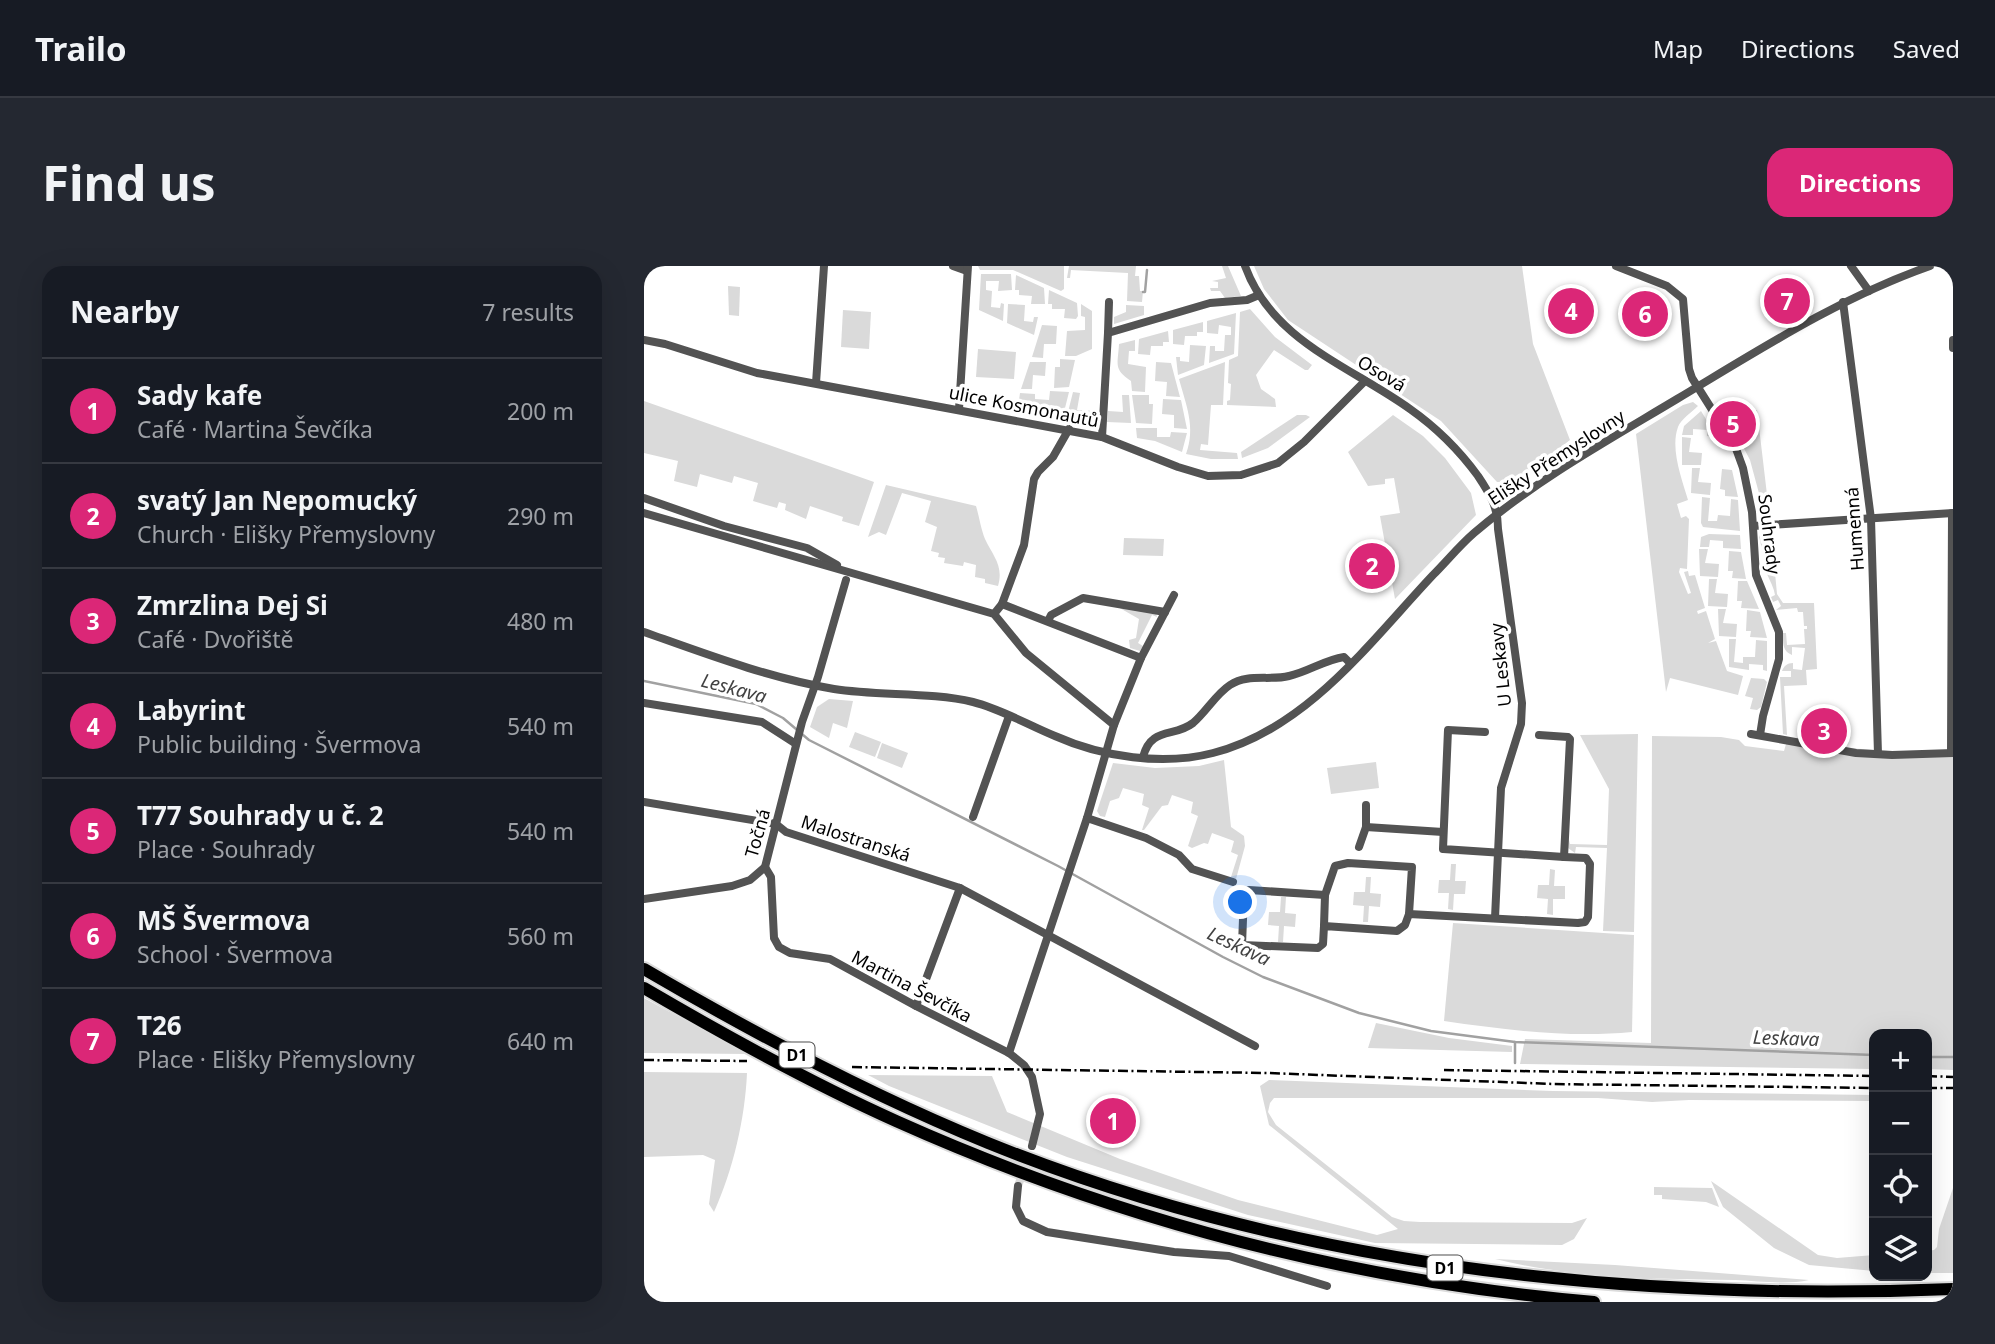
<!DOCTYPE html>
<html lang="en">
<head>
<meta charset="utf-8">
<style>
	:root { --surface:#171b24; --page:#242831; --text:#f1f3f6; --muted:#9ea1a6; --line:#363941; --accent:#db2777 }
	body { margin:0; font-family:"Noto Sans",sans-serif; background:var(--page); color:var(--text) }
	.controls { position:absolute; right:21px; bottom:21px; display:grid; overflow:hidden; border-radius:14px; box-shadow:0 7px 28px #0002 }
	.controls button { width:63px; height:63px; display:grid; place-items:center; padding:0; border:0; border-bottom:2px solid var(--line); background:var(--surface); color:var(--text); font:35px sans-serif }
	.you { position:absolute; left:597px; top:637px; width:24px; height:24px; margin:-18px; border:5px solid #fff; border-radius:50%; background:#1a73e8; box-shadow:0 0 0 10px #1a73e833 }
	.badge { display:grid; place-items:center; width:46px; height:46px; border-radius:50%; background:var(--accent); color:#fff; font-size:23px; font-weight:700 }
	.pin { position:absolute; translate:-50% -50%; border:4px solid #fff; box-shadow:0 2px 7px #0006 }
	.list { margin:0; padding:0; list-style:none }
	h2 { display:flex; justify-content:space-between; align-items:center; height:91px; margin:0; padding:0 28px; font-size:30px }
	h2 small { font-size:23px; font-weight:400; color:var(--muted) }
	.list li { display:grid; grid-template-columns:46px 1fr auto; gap:21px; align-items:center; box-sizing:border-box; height:105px; padding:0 28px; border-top:2px solid var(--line) }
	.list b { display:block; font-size:26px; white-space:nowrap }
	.list p { margin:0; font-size:23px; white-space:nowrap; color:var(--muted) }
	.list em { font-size:23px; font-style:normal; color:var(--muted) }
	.icon { flex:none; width:38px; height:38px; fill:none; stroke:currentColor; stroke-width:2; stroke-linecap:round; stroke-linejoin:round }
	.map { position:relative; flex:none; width:1309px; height:1036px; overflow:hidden; border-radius:21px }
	header { display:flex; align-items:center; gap:42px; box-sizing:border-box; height:98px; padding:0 35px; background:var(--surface); border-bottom:2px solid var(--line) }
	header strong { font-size:33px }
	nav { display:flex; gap:38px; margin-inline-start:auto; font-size:24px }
	.intro { display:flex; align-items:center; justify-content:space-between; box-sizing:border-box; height:168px; padding:0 42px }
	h1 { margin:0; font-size:49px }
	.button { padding:18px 32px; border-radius:21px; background:var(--accent); color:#fff; font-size:24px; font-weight:700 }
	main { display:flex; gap:42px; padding:0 42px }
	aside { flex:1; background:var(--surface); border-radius:21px; box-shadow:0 7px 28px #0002 }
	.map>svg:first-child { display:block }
	.green { fill:#dadada }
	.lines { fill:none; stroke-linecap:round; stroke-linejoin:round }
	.stream { stroke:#a1a1a1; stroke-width:2.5 }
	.minor-tunnel { stroke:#d9d9d9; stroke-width:8; stroke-dasharray:8 4; stroke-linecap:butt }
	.highway-casing { stroke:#dbdbdb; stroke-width:16 }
	.minor { stroke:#535353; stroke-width:8 }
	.highway { stroke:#000; stroke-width:12 }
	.rail { stroke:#000; stroke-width:2.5; stroke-dasharray:10 3.5 2 3.5; stroke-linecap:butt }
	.labels { text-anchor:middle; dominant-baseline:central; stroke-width:7; stroke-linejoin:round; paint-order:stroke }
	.shield { fill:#fff; stroke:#4c4c4c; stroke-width:2 }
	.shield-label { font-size:16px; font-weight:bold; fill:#000 }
	.street-label { font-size:18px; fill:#000; stroke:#fff }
	.water-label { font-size:19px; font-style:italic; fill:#424242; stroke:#fff }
</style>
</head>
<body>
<header>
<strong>Trailo</strong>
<nav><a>Map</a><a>Directions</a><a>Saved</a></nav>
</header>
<div class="intro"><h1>Find us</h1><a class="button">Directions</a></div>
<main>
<aside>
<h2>Nearby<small>7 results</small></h2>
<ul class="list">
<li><span class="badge">1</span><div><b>Sady kafe</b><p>Café · Martina Ševčíka</p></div><em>200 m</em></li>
<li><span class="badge">2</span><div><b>svatý Jan Nepomucký</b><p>Church · Elišky Přemyslovny</p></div><em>290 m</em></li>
<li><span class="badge">3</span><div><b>Zmrzlina Dej Si</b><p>Café · Dvořiště</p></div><em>480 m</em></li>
<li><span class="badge">4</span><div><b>Labyrint</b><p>Public building · Švermova</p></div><em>540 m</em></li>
<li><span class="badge">5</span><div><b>T77 Souhrady u č. 2</b><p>Place · Souhrady</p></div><em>540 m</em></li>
<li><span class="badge">6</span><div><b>MŠ Švermova</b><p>School · Švermova</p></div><em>560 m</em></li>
<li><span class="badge">7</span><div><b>T26</b><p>Place · Elišky Přemyslovny</p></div><em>640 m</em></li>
</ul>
</aside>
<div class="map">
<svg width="1309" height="1036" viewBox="0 0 1309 1036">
	<rect width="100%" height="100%" fill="#fff"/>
	<!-- green -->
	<g class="green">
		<polygon points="334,0 420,0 420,23 417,25 369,4 336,4"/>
		<polygon points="425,0 492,0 491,10 495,10 496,25 499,25 498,36 483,35 484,7 427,4 426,12 423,12"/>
		<polygon points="578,0 584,0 597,30 581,32 576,25 567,25 566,22 574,22 574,16 568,15 582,12"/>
		<polygon points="610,0 878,0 889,78 926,174 873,216 853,216 797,155 644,54 620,23"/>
		<polygon points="337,8 367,8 368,24 354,25 355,15 342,15 342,24 348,25 347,41 356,42 357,37 360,38 359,55 335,44"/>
		<polygon points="372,9 400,22 401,38 387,38 388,30 375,29 375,24 371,24"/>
		<polygon points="84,20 96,21 95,50 85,49"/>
		<polygon points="405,24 433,37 434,50 432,53 420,52 421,43 408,43 408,38 404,38"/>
		<polygon points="364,38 381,39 380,55 389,56 390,51 394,51 390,69 363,57"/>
		<polygon points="437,38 448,45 448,83 432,90 421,90 423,65 441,64 441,51 437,50"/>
		<polygon points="482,39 500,40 500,49 470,58 470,51 482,46"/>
		<polygon points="606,43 631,71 668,99 664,104 661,104 630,84 612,109 617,123 631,133 632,141 583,139 583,135 586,134 587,118 584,117 585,94 594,90 596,46"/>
		<polygon points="199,44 227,46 225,83 197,81"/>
		<polygon points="592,47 590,88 565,97 566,80 571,80 571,85 580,85 581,69 587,69 587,61 575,59 574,68 563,67 563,55"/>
		<polygon points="559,56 559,66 553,66 553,70 541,70 540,79 529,78 529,64"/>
		<polygon points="398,59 413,60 412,78 400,78 399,92 388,91"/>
		<polygon points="524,65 525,76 519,76 519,80 507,80 506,89 494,88 495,73"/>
		<path d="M 491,74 L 491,85 L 485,85 L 484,98 L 502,101 L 501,126 L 488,125 L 487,115 C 469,103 474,98 475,78 Z"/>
		<polygon points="546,79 562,80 560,99 534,109 532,91 536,91 536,95 545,96"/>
		<polygon points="334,83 372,86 370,113 332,111"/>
		<polygon points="416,93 431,94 425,121 410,122 411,101 416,101"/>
		<polygon points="386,96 402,96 401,110 389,109 388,123 377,123"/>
		<polygon points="512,96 527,97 536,131 522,130 523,116 511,115"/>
		<path d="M 581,96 L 579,139 L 567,139 L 564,179 L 557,178 L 556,184 L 593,187 L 594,193 L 567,193 L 542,188 C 552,161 542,139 535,113 Z"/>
		<polygon points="406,125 425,126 419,150 374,141 376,127 391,128 391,133 405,134"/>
		<polygon points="429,126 436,127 433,144 456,145 455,156 423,150"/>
		<polygon points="478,129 485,129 487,157 463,156 464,145 479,146"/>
		<polygon points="488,129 505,129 505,138 509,138 508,158 492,157"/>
		<polygon points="519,133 537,134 543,163 530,162 530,149 518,148"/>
		<polygon points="0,135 230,216 215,260 198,255 199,251 166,240 162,253 141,244 142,238 135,236 133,242 109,235 114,217 90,210 88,217 56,208 53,221 30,215 34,195 0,187"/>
		<path d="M 1049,136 L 1054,140 C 1048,146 1037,153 1034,161 C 1026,183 1038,213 1044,234 L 1033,238 L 1037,252 L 1042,250 L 1045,253 L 1043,303 L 1036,302 L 1035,306 L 1044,328 L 1047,327 L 1040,306 L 1044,305 L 1045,310 L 1051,309 L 1061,342 L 1053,345 L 1054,348 L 1062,345 L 1071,373 L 1064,377 L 1072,375 L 1083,405 L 1099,410 L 1094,429 L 1026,412 L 1022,426 L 992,168 L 1039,139 Z"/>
		<polygon points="1113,144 1126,254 1118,253 1114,245 1117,244 1116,237 1112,236 1116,231 1106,194 1093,169 1091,147"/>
		<polygon points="1057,145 1073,171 1063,170 1063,164 1049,163 1049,169 1038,169 1040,160"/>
		<polygon points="653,149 662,149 666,151 624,182 598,192 597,186"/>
		<polygon points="749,149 779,170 801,192 827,227 832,249 751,333 736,250 756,247 750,212 741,213 741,218 724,220 704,186"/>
		<polygon points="492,162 513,162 513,171 526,171 527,166 543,167 538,186 511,175 493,172"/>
		<polygon points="1038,171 1047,172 1045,186 1058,187 1057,199 1038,199"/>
		<polygon points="1048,202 1056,202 1054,216 1067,217 1066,229 1047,227"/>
		<polygon points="1078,203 1088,204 1094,231 1081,230 1081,224 1076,223"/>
		<path d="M 242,219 L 332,240 C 335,250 337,263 341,273 C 349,290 360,300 354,320 L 341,317 L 341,313 L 331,311 L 332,299 L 320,296 L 319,300 L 300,297 L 301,292 L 294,291 L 295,287 L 287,285 L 293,261 L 281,256 L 287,235 L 258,227 L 242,269 L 235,266 L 224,271 Z"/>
		<polygon points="1058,231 1066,232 1064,255 1073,255 1074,249 1086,250 1087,233 1094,234 1096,265 1059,261 1057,257"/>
		<path d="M 1127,264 L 1133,328 L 1139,337 L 1170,337 L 1173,403 L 1162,404 L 1163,419 L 1140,420 L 1143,469 L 1139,468 L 1136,411 L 1147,411 L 1147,405 L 1138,405 C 1140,400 1143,397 1149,397 L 1149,403 L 1158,404 L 1161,382 L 1148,381 L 1148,389 C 1138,385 1139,376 1139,367 L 1142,367 L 1143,379 L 1161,378 L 1160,363 L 1163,363 L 1163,360 L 1160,360 L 1159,346 L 1154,346 L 1153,342 L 1132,344 L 1137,340 L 1134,334 L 1129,336 L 1127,331 L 1131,329 C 1130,322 1126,315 1123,308 C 1119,295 1118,280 1115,271 L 1117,267 Z"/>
		<polygon points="1065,268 1096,269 1097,283 1079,282 1079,275 1066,274 1065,281 1056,281 1057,271"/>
		<polygon points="480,272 520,273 519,290 479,289"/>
		<polygon points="1055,283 1064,283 1061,297 1075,298 1074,311 1056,310"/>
		<polygon points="1085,285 1097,286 1102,313 1088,312 1089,305 1084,305"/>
		<polygon points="1065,313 1073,313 1071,327 1084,328 1083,341 1064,340"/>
		<polygon points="1094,315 1103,315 1115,343 1097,342 1098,335 1093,335"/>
		<polygon points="474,341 512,347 513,351 508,349 494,377 499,380 496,385 486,382 485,374 492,372 495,353"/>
		<polygon points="1074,343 1082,343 1079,357 1093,358 1092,371 1075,370"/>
		<polygon points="1103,344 1116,346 1123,372 1106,371 1107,365 1102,365"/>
		<polygon points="1085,373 1092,373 1090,396 1099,397 1099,391 1111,391 1112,374 1123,375 1123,405 1119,404 1119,399 1105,398 1105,404 1085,401"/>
		<polygon points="1107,412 1120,413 1123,416 1117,441 1113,444 1106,443 1109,432 1101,430"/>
		<polygon points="185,433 209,435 203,462 189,457 185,472 166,461 173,441"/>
		<polygon points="211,466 237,476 231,491 205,481"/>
		<polygon points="994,468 990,666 959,665 963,582 932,581 931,587 924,582 924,570 926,578 963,579 965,523 936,469"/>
		<polygon points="1008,470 1077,471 1095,474 1101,480 1140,485 1142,478 1309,489 1309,804 1283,803 1283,768 1230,768 1230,803 876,798 881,773 1007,777"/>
		<polygon points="238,477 264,487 258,502 233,492"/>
		<polygon points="580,494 587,561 600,570 601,580 592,613 587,611 594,589 587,586 590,575 568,567 564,578 560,577 548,582 544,580 554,550 547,547 549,536 528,529 524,539 518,540 500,564 498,564 505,542 498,539 500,528 479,522 475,532 466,535 461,551 456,550 453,545 469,497 511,502 555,500"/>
		<polygon points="732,496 735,522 687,528 683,502"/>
		<polygon points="807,598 812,598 811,615 822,615 821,628 810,628 809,644 804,643 805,627 794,627 795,614 806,614"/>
		<polygon points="906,603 911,604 910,620 921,620 921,633 909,633 909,649 903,648 904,633 893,632 894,619 905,619"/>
		<polygon points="722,611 727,611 726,627 737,628 736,641 725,640 724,656 719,656 720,640 709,639 710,626 721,626"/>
		<polygon points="637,631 642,631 641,647 652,648 651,661 640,660 639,676 634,676 635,660 624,659 625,646 636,646"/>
		<path d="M 809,657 L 990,669 L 988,766 C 926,772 862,764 800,755 Z"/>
		<polygon points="0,732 103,788 0,787"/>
		<polygon points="732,757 805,772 868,780 868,786 724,782"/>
		<path d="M 0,806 L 103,807 C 101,853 89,904 70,946 L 65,938 L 71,894 L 59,889 L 0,891 Z"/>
		<polygon points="224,809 348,810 363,846 476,893 594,934 733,969 754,963 625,859 616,820 625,814 909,825 1230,829 1230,835 1045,834 1008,836 954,832 630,832 626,837 624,846 632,859 748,951 760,955 776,956 928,957 943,952 930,973 918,979 731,977 604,949 423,891 245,820"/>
		<polygon points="1067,915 1174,989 1193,992 1230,989 1230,1005 1165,999 1130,982 1079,941"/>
		<polygon points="1010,921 1068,922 1075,941 1062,936 1018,933 1018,929 1010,929"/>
		<polygon points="1309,922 1309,1007 1283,1007 1283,985 1290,984 1293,981 1295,963"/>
		<path d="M 851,993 L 971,999 L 1165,1014 C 1143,1019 1114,1015 1091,1014 C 1012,1013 928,1012 851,993 Z"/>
	</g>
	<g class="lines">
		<!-- stream -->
		<g class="stream">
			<polyline points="499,26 501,26 503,4"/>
			<polyline points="0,415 112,438 139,452 165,474 414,600 579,691 619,711 715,747 787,765 871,776 1230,789"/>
			<polyline points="1283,791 1309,791"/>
			<polyline points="871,797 871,776"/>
		</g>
		<!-- minor-tunnel -->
		<polyline class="minor-tunnel" points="374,920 385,890"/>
		<defs>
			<g id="highway">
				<path d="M 0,703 C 111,768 224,828 344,877 C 648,1000 983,1036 1309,1023"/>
				<path d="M 0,722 C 82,770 165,816 252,855 C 473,954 709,1015 950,1036"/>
			</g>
		</defs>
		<!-- highway casing -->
		<use href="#highway" class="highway-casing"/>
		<!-- minor -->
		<g class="minor">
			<polyline points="309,0 323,5"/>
			<path d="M 601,0 C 628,75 706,100 766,143 C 793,162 815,184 834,210 C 846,228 854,241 854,263 L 878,437 L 877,458 L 857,522 L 851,652"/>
			<polyline points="972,0 1023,20 1039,33 1045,103 1048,112 1091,180 1099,202 1108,246 1112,309 1135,366 1135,393 1119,450 1116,469"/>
			<polyline points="1207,0 1225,25"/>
			<polyline points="1199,36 1227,253 1234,488"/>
			<polyline points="464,67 465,36"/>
			<polyline points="0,74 21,78 113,107 458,171 534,201 564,210 597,209 634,197 660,176 721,115"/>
			<polyline points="1309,74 1309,82"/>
			<polyline points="172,117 180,0"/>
			<polyline points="315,143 324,0"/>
			<polyline points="458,171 464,67 566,37 603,34 615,29"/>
			<polyline points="0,232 80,260 163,282 193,299"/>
			<polyline points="0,247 350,348 382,387 470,459"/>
			<polyline points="1109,260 1309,247"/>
			<polyline points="358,338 497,392"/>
			<polyline points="350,348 358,338 380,279 390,213 394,206 409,191 425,163"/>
			<polyline points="404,355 407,349 439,332 521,346"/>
			<path d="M 0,366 C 62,388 125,412 190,423 C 234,430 287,426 329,436 C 357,443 384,459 411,470 C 458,491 519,500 569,487 C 663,463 726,376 789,309 C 803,295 815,280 830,267 C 892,214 963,175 1033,133 C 1115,84 1195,32 1286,0"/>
			<polyline points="0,437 118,456 152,478"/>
			<polyline points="841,466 804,464 799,583 920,591 926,473 924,471 895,469"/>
			<polyline points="1107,468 1212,487 1248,489 1309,487"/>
			<polyline points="1307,487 1308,247"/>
			<path d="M 499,491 C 507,460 530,472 549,457 C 562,446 572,428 586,419 C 604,407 625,415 645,410 C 664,406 680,394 700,391 L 706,397"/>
			<polyline points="0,536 132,558 142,566 316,622 611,780"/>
			<polyline points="722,539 722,561 799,566"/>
			<polyline points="329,551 365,450"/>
			<polyline points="443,552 502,572 535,589 548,603 589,616"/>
			<polyline points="715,581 722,561"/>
			<polyline points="121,601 127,611 130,672 135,681 146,687 186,693 272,740 365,787 380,799 388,811 396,848 388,880"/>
			<polyline points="681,629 605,624 600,627 598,679 674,682 679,678 680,660 753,665 761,659 765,648 934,657 941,656 944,651 946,598 942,592 920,591"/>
			<polyline points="0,633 88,620 106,614 121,601 158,456 174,411 202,314"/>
			<polyline points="680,660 681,629 691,600 704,597 768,601 765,648"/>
			<polyline points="272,740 316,622"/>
			<polyline points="365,787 443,552 470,459 497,392 530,329"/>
			<polyline points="374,920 372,941 379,955 403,966 530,986 585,990 683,1020"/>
		</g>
		<!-- highway -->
		<use href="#highway" class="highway"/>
		<!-- rail -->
		<g class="rail">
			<polyline points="0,794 103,795"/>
			<polyline points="208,801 625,807 909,818 1230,822"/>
			<polyline points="800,804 1230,810"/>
			<polyline points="1283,810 1309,811"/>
			<polyline points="1283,822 1309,822"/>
		</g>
	</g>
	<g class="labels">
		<!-- shield labels -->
		<g class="shield">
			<rect x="135.5" y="776.5" width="35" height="25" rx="5"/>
			<rect x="783.5" y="989.5" width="35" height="25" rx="5"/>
		</g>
		<g class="shield-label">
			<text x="153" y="789">D1</text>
			<text x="801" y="1002">D1</text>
		</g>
		<!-- street labels -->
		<g class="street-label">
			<text transform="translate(738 107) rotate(31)">Osová</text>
			<text transform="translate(380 140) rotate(11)">ulice Kosmonautů</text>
			<text transform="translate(912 191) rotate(-33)">Elišky Přemyslovny</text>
			<text transform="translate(1210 263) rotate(-94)">Humenná</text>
			<text transform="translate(1126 268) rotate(83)">Souhrady</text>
			<text transform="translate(856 399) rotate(-96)">U Leskavy</text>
			<text transform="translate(113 567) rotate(-74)">Točná</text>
			<text transform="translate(212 572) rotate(18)">Malostranská</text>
			<text transform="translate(268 720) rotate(28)">Martina Ševčíka</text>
		</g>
		<!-- water labels -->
		<g class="water-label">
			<text transform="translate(90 422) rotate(15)">Leskava</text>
			<text transform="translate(595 680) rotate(25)">Leskava</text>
			<text transform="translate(1142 772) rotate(2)">Leskava</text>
		</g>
	</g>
</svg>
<div class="controls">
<button>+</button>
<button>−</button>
<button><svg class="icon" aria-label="locate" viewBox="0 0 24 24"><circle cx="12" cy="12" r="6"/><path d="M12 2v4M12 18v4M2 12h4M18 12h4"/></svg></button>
<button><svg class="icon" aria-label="layers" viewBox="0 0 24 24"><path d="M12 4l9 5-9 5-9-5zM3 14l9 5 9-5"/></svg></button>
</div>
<div class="you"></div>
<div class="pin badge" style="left:469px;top:855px">1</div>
<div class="pin badge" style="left:728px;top:300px">2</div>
<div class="pin badge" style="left:1180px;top:465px">3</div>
<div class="pin badge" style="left:927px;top:45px">4</div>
<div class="pin badge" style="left:1089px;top:158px">5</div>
<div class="pin badge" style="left:1001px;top:48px">6</div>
<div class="pin badge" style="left:1143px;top:35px">7</div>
</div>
</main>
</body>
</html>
